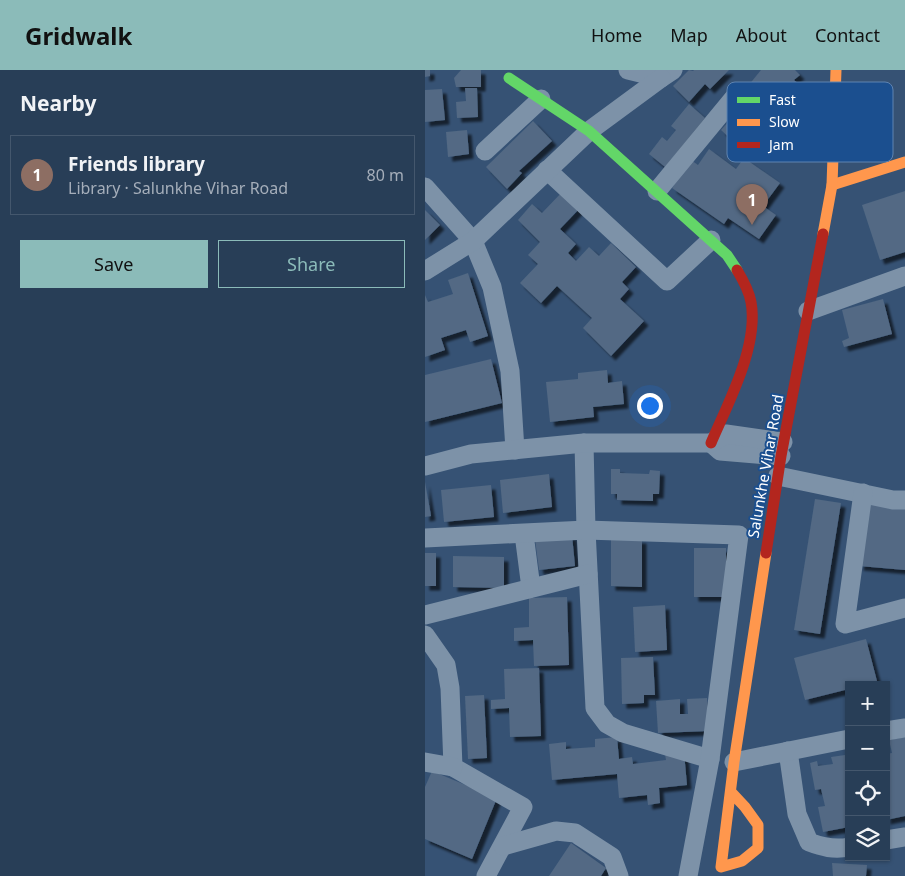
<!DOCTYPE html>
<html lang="en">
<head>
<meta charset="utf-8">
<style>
	:root { --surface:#283e57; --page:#344961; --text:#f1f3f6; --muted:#a5aeba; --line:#44576d; --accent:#8bbbb9 }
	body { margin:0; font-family:"Noto Sans",sans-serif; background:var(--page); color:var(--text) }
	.controls { position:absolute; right:15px; bottom:15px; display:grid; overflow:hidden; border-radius:0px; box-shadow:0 1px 4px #0004 }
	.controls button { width:45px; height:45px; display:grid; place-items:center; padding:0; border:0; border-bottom:1px solid var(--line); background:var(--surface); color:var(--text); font:25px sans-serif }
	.you { position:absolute; left:224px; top:335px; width:18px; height:18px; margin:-12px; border:4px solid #fff; border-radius:50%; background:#1a73e8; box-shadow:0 0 0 8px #1a73e833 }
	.badge { display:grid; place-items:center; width:32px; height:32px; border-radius:50%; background:var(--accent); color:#fff; font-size:16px; font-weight:700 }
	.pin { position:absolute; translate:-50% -41px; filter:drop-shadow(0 1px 2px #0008) }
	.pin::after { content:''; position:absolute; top:26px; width:18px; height:15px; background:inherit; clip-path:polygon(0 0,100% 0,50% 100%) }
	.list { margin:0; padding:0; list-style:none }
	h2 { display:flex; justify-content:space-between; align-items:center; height:65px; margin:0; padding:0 20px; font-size:21px }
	h2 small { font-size:16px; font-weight:400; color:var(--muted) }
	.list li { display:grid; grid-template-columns:32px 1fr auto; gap:15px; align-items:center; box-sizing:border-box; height:80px; margin:0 10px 10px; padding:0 10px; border:1px solid var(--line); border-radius:0px }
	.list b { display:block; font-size:19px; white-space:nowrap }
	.list p { margin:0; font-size:16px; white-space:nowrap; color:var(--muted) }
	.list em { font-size:16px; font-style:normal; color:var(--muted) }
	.actions { display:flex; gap:10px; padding:15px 20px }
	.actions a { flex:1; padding:11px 0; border:1px solid var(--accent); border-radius:0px; text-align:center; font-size:18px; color:var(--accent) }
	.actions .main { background:var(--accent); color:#111 }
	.icon { flex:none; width:28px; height:28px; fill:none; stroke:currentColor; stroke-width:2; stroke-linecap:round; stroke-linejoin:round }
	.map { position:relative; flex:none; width:480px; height:806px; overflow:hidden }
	header { display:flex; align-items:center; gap:30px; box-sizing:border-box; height:70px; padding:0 25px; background:var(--accent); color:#111 }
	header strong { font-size:24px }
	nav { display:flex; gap:28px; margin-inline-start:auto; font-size:18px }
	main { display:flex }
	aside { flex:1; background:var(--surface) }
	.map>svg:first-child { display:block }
	.building { fill:#526984; filter:url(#shadow) }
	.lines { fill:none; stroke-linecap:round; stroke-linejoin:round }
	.street { stroke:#7d92a8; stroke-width:19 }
	.fast { stroke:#63d668; stroke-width:11 }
	.slow { stroke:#ff974d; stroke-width:11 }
	.jam { stroke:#b3261e; stroke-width:11 }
	.labels { text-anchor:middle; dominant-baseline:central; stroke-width:4; stroke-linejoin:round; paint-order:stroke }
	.street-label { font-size:15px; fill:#fff; stroke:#1b4f8f }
	.key { fill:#1b4f8f; stroke:#5f84b1; stroke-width:1 }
	.key-label { font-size:14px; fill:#fff }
</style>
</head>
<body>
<header>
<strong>Gridwalk</strong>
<nav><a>Home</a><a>Map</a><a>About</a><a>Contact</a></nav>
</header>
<main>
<aside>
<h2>Nearby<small></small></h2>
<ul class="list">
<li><span class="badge" style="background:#8d6e63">1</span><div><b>Friends library</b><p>Library · Salunkhe Vihar Road</p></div><em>80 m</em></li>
</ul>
<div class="actions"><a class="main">Save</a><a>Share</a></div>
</aside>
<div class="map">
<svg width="480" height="806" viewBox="0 0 480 806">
	<defs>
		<filter id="shadow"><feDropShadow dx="4.5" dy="4.5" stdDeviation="1" flood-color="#0009"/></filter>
	</defs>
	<rect width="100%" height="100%" fill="#365274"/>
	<!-- building -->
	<g class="building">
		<polygon points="0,0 5,0 5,6 0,7"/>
		<polygon points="36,0 56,0 56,17 31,17 29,8"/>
		<polygon points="264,0 268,1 269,0 304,0 285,19 280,14 264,32 248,16"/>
		<polygon points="336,0 370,0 375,5 369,10 383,22 373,33 376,36 368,46 349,29 344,35 323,16"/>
		<polygon points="40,18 52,18 53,47 32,48 31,32 41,31"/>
		<polygon points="17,19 20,50 0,52 0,20"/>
		<polygon points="329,28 352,49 346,56 356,65 338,86 326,76 320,82 296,60 323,30 325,33"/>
		<polygon points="264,34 280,48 240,97 224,84 237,67 242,71 251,60 246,56"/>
		<polygon points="108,51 127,71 94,101 97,103 82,119 61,97"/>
		<polygon points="42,60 44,84 23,87 21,62"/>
		<polygon points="284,79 311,99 319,88 355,113 338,136 351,145 334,169 303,148 299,154 247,118 266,90 273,95"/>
		<polygon points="139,120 156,137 135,159 151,174 143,183 151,191 164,177 174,186 186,173 211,197 197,212 204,219 195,229 219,251 186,286 158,258 167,248 132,216 116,233 95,213 113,194 103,185 115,172 93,150 107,134 117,143"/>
		<polygon points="480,121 480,182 455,190 437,135"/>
		<polygon points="0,140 15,155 0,170"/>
		<polygon points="43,203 63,266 45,272 41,260 16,268 20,280 0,287 0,225 3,232 28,224 23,210"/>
		<polygon points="458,229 467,264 419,277 417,271 424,268 417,240"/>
		<polygon points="66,289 77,333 0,352 0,305"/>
		<polygon points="182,300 183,313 197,311 199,334 168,337 169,347 125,352 121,312 153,309 153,303"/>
		<polygon points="186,399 195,399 195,403 224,404 225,400 235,401 234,424 228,424 228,431 192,430 192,424 186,424"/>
		<polygon points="124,404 127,437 78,443 75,410"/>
		<polygon points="0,412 6,446 0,447"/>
		<polygon points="66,415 69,447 19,452 16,420"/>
		<polygon points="390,429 416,433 395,564 369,560"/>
		<polygon points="445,433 480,434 480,500 434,496"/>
		<polygon points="147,465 150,496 114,500 110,469"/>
		<polygon points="186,469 217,469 217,517 186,516"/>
		<rect x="269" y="478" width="32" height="49"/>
		<rect x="0" y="483" width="11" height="33"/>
		<polygon points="28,486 79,487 79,518 28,517"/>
		<polygon points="142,527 144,595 109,596 108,570 89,571 89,558 104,557 104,528"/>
		<polygon points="240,535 242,580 210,582 208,537"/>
		<polygon points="441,569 452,611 439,615 424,615 424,619 380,630 369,588"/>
		<polygon points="228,587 230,625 219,625 219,633 197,634 196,588"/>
		<polygon points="114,598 116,666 85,667 84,638 66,639 66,630 80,629 79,599"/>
		<polygon points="59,625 62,688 43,689 40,626"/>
		<polygon points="282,628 284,661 233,663 231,631 255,629 255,644 263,644 262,629"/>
		<polygon points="192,667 194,689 207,687 208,694 241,690 240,684 259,682 262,715 234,718 235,733 223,735 222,725 194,728 192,704 127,710 124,674 141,672 141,679 170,677 170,669"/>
		<polygon points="480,667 480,746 461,750 461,684 467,683 464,670"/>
		<polygon points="420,685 421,692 424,691 424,757 398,762 393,737 400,736 396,719 390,720 385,693 392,691 393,696 408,694 406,687"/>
		<polygon points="7,701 72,728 47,789 0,769 0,717"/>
		<polygon points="146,773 181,798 176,806 124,806"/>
		<polygon points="407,793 442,795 441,806 408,806"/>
	</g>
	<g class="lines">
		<!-- street -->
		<g class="street">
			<polyline points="203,0 236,8 248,0"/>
			<polyline points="60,81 116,29"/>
			<polyline points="122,100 242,211 286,170"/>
			<polyline points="0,117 48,171 67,217 85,301 90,380"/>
			<polyline points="232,121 312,24"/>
			<polyline points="0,201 48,171 164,61 236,8"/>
			<polyline points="383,241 480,206"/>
			<polyline points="159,373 161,460 170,638 182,654 198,663 285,689"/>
			<polyline points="286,373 295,381 356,386"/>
			<polyline points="0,396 46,384 159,373 286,373 301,364 358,372"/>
			<polyline points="353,406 468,430 480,430"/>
			<polyline points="438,423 420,554 480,538"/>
			<polyline points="99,464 106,518"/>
			<polyline points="0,468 161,460 314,465 285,689 263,806"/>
			<polyline points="0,545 163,504"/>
			<polyline points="0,565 21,595 25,618 28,697 98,737 61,806"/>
			<polyline points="461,661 480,658"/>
			<path d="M 363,681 L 372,744 L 384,772 C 397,777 409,780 424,777"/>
			<polyline points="0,692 28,697"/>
			<polyline points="309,692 424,669"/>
			<polyline points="461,770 480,767"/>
			<polyline points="78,776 131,761 150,763 187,787 194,806"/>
		</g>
		<!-- fast -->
		<polyline class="fast" points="84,8 164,61 302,185 312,200"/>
		<!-- slow -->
		<g class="slow">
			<polyline points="407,115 480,92"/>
			<polyline points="398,164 407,115 411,0"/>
			<polyline points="306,722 320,737 333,755 333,778 317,791 296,797 309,692 341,483"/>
		</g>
		<!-- jam -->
		<g class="jam">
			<path d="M 286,373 C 303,333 334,276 326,232 C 324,221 318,210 312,200"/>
			<polyline points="341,483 356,386 398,164"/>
		</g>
	</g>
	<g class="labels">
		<!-- street labels -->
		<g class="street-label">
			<text transform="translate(340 396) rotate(-80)">Salunkhe Vihar Road</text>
		</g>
	</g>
	<!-- legend -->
	<rect x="302" y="12" width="166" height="80" rx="8" class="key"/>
	<rect x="312" y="27" width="23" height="6" fill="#63d668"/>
	<rect x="312" y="49" width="23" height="7" fill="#ff974d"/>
	<rect x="312" y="72" width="23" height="6" fill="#b3261e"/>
	<g class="key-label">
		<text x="344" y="35">Fast</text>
		<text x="344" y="57">Slow</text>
		<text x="344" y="80">Jam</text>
	</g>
</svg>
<div class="controls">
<button>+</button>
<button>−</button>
<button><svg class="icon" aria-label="locate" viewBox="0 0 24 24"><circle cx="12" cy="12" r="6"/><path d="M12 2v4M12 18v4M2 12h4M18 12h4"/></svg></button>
<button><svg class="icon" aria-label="layers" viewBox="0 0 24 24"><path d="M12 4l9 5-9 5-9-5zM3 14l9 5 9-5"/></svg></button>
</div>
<div class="you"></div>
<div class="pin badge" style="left:327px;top:155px;background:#8d6e63">1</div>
</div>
</main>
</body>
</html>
